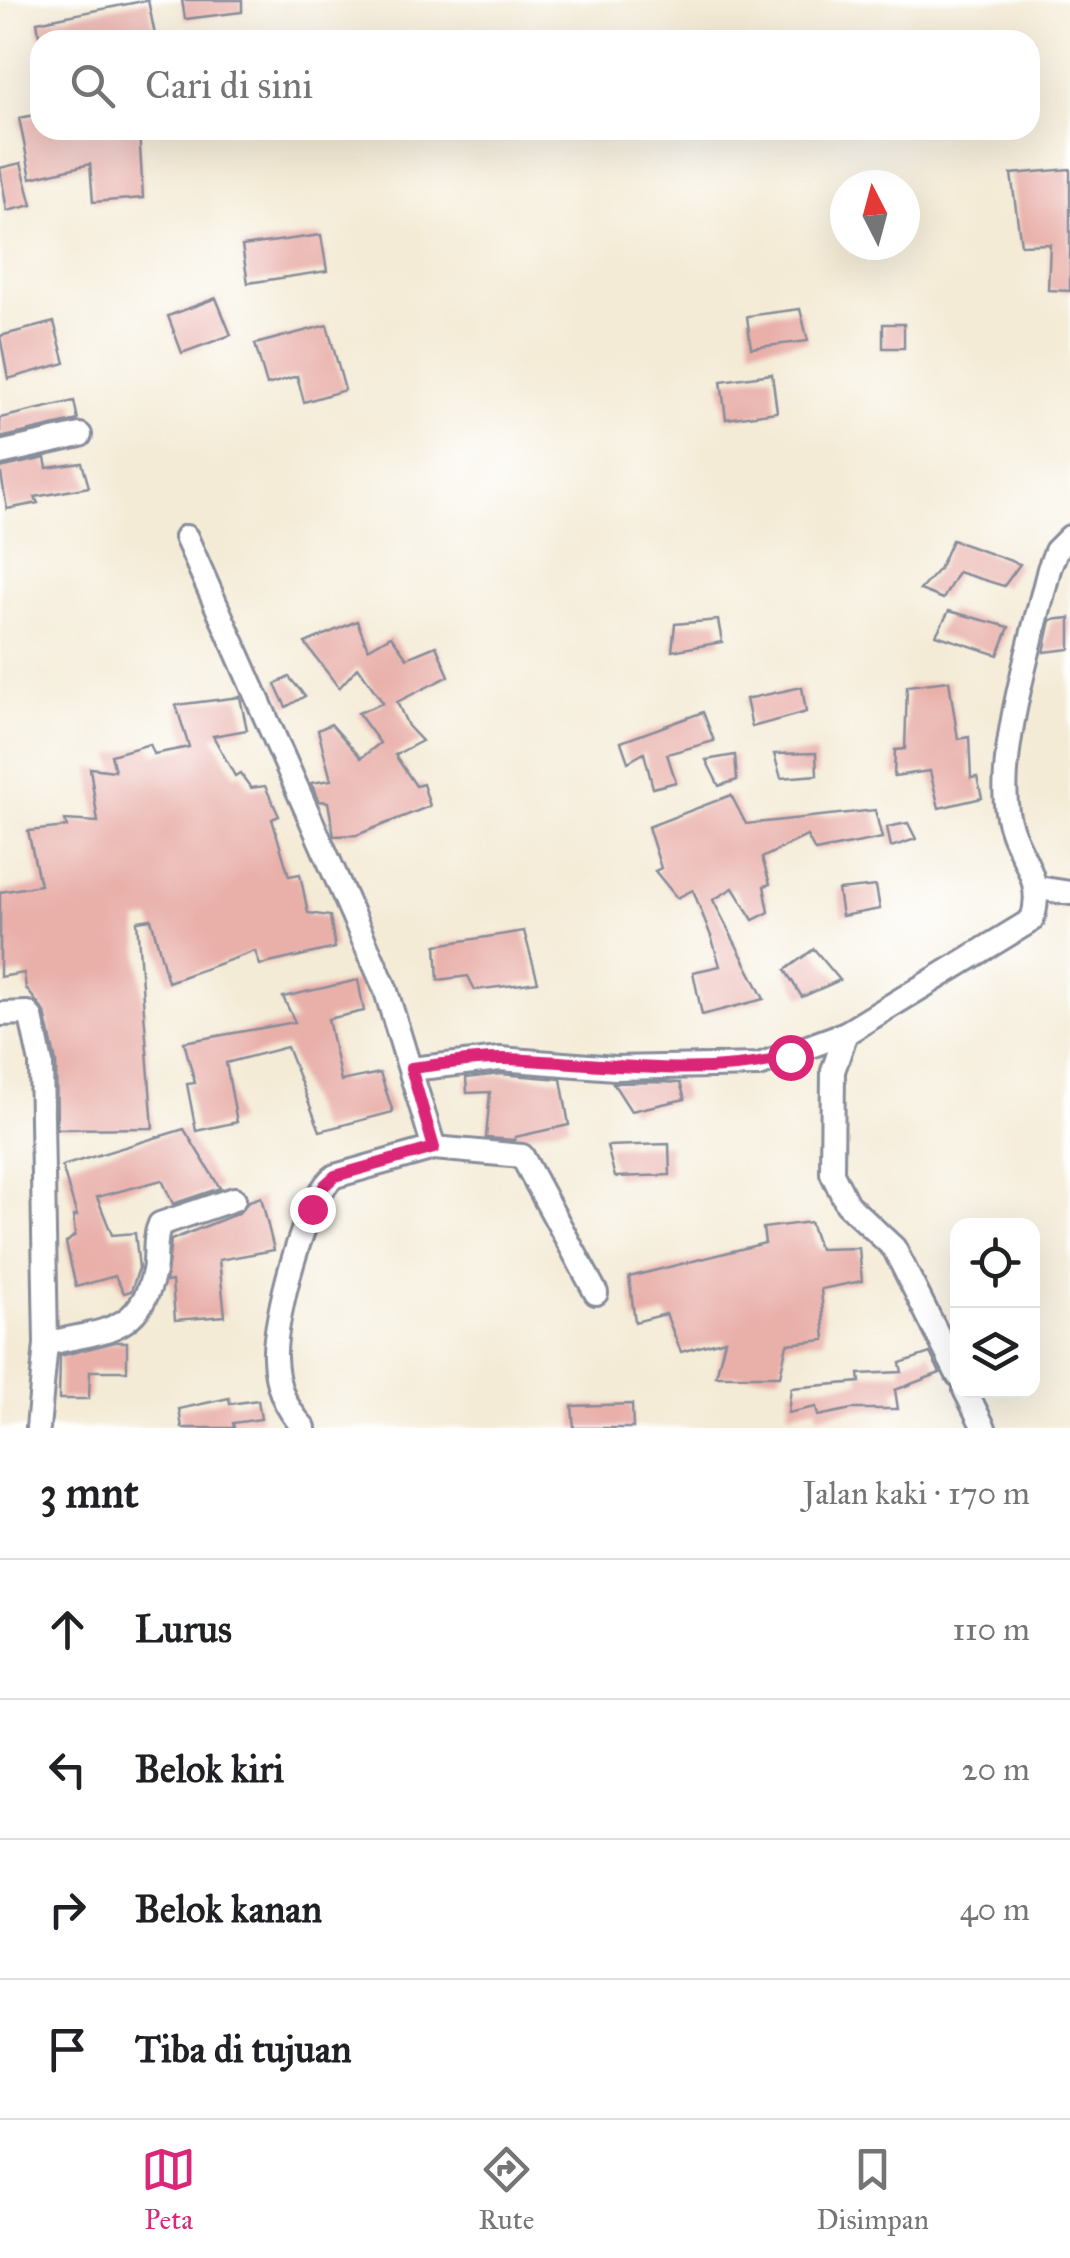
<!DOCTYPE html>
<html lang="id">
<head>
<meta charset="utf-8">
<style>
	:root { --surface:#fff; --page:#f2f2f2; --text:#202124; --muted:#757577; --line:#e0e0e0; --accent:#db2777 }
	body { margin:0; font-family:"IM FELL Great Primer",serif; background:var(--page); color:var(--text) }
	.controls { position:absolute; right:30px; bottom:30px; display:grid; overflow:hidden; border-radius:20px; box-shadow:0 10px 40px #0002 }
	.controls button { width:90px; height:90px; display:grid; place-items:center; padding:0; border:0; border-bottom:2px solid var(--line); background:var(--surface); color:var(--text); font:50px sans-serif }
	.compass { position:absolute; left:830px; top:170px; width:90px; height:90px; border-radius:50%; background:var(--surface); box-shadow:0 10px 40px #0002; rotate:354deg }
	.stop { position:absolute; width:30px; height:30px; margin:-22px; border:8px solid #db2777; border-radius:50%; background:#fff }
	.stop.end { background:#db2777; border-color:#fff; box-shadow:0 2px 10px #0008 }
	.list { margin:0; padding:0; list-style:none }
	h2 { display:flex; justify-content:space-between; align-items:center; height:130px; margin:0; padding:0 40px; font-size:42px }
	h2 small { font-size:32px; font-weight:400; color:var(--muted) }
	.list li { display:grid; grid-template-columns:65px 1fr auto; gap:30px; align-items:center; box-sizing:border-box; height:140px; padding:0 40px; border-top:2px solid var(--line) }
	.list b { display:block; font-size:38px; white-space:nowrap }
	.list em { font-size:32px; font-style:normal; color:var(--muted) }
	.icon { flex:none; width:55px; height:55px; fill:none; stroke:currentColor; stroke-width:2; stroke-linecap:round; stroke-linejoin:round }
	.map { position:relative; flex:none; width:1070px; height:1428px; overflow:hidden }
	.search { position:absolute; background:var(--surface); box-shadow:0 10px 40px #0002; left:30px; right:30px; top:30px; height:110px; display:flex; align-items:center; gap:25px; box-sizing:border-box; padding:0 35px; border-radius:30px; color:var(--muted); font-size:38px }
	.sheet { height:690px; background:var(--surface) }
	nav { display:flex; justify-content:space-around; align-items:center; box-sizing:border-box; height:140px; border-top:2px solid var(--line); background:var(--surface); font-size:28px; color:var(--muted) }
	nav a { display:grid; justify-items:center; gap:5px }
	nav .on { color:var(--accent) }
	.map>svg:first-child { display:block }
	.building { fill:#e9b0aa }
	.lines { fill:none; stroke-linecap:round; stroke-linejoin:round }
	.minor-casing { stroke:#888d9a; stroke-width:28 }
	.minor { stroke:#fff; stroke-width:22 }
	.route { stroke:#db2777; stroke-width:12 }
</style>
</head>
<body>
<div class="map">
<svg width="1070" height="1428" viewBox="0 0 1070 1428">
	<rect width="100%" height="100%" fill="#fff"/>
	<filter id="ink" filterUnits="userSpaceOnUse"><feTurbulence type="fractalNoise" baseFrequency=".01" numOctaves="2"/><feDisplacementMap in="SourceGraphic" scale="20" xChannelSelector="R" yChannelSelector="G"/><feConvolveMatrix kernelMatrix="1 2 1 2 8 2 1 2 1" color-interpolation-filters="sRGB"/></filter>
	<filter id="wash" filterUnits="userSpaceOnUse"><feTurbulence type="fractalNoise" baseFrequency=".0048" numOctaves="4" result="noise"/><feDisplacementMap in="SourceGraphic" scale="40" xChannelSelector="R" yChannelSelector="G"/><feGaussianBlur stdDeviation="2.25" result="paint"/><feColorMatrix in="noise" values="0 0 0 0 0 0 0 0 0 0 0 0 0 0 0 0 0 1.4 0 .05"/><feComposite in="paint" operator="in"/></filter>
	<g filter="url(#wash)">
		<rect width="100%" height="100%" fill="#f4ebd6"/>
		<g id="blocks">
			<!-- building -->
			<g class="building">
				<polygon points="148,0 156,40 40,40 37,22"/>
				<polygon points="182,0 242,0 242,12 185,19"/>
				<polygon points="40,114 40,130 139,130 143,198 93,202 90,164 31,178 19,118"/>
				<polygon points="21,163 32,205 7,211 0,168"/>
				<polygon points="1070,169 1070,291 1048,290 1050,244 1021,245 1011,174"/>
				<polygon points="321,235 327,271 248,283 242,246"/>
				<polygon points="216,298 231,335 182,353 168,316"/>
				<polygon points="800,309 808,341 751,348 747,316"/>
				<polygon points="54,322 65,363 8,379 0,336"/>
				<rect x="883" y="324" width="21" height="24"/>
				<polygon points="327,325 345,390 304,402 297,376 267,385 255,344"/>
				<polygon points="772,374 777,412 726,419 721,381"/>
				<polygon points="74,401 78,420 0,438 0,418"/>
				<polygon points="45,458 47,468 82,463 89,487 35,497 38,503 7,509 0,468"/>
				<polygon points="952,540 1020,564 1004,586 958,572 943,599 920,590 939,569"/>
				<polygon points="949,611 1009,627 998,655 936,635"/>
				<polygon points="1070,618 1070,649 1044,652 1051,620"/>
				<polygon points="718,620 722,642 672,651 675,624"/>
				<polygon points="357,621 368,649 391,636 407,658 436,646 449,676 397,702 408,726 422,741 395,755 416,786 423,784 430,806 357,835 334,836 328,802 319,801 311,783 331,780 318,730 331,724 361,758 380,743 358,713 383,703 358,667 339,688 305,643"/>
				<polygon points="289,677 305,696 286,707 275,684"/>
				<polygon points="949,681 958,739 969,737 971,778 977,777 982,798 939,808 930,771 894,776 895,750 905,749 907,686"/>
				<polygon points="802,687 806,712 752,727 746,699"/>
				<polygon points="240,697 247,730 213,736 235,776 240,773 251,788 265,786 279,816 272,819 289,876 300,874 308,913 330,916 335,948 260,965 255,951 168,982 151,919 137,921 153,1128 57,1129 56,1062 45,1013 26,988 24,973 0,977 0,892 40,885 28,831 67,827 65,820 98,822 90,768 115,771 111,755 150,744 154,754 189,747 176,705"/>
				<polygon points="703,712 714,741 667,754 676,782 653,788 644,753 628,762 621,742"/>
				<polygon points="816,753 817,775 781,778 774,754"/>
				<polygon points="735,755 737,780 719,786 706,760"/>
				<polygon points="731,795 746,824 875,810 882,838 815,851 807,836 762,858 770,884 764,886 769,912 753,920 733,888 713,900 764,999 702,1015 693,972 720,966 712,939 693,890 677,898 655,871 661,868 648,827"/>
				<polygon points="908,823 916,839 891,847 887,827"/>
				<polygon points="876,886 880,909 842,916 838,890"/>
				<polygon points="524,931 538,982 475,990 468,976 438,980 436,945"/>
				<polygon points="814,949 840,980 802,997 785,970"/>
				<polygon points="358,980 364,1011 328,1019 341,1081 380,1073 393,1112 320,1131 287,1047 226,1063 237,1122 196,1131 187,1084 195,1083 184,1042 295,1022 283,997"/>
				<polygon points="500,1074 561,1079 569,1125 515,1137 515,1140 486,1138 490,1092 467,1093 466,1078"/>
				<polygon points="661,1082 680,1083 685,1099 631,1111 613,1083"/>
				<polygon points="184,1129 220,1188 173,1204 162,1180 97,1197 112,1235 135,1233 139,1268 131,1291 124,1293 115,1276 76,1287 66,1243 75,1235 73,1216 77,1216 62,1166"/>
				<polygon points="669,1144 670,1175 615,1177 607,1146"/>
				<polygon points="261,1197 274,1250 219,1260 225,1316 175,1320 172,1281 166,1282 171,1240 239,1213 249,1201"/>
				<polygon points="810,1222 819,1249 859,1248 862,1281 821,1289 825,1340 787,1344 780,1376 716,1376 725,1340 681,1352 666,1314 635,1322 629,1277 765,1243 763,1228"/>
				<polygon points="115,1342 127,1342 127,1371 90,1371 89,1399 59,1399 60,1356"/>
				<polygon points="930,1353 940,1373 895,1390 898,1409 852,1409 818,1416 816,1407 788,1413 791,1388 860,1382 859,1374 902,1372 900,1363"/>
				<polygon points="229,1398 230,1404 258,1400 261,1419 233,1423 234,1428 182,1428 179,1409"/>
				<polygon points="632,1404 633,1428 574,1428 572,1406"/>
			</g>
		</g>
	</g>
	<g filter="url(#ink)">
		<use href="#blocks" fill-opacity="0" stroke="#888d9a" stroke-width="2.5"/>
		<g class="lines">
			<defs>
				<g id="minor">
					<polyline points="0,453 80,435"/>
					<polyline points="186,537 385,988 434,1148"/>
					<polyline points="1038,888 1070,893"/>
					<polyline points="0,1014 27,1013 31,1017 41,1063 46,1344 38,1428"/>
					<polyline points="846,1033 833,1071 832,1173 847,1204 894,1248 958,1375"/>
					<path d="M 411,1069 L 500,1059 L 615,1068 L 759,1065 L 846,1033 L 1032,920 C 1047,876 1013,853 1007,812 C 997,752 1034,631 1049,569 L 1056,551 L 1070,537"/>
					<path d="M 46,1344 C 97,1330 140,1337 154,1271 C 157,1256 153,1239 160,1224 L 234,1199"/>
					<polyline points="965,1390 984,1428"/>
					<path d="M 304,1428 C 285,1407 276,1386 275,1358 C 273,1322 305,1195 335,1176 L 434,1148 L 522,1156 L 596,1293"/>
				</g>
			</defs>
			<!-- minor casing -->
			<use href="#minor" class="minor-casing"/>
			<!-- minor -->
			<use href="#minor" class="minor"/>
		</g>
	</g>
	<g class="lines" filter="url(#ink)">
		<!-- route -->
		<path class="route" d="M 312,1209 L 324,1186 L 335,1176 L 434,1148 L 411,1068 C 441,1065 473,1058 504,1059 C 599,1062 696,1080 790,1057"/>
	</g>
</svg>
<div class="controls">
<button><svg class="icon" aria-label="locate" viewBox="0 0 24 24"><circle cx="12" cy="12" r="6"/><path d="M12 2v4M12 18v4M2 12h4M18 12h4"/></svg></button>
<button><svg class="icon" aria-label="layers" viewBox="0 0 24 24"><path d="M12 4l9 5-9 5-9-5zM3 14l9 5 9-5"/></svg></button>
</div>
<svg class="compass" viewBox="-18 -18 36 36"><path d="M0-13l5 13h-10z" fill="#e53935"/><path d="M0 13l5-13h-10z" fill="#757577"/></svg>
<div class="stop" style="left:790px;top:1057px"></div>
<div class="stop end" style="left:312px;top:1209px"></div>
<div class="search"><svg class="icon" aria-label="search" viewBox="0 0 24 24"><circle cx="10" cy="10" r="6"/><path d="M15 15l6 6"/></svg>Cari di sini</div>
</div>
<section class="sheet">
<h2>3 mnt<small>Jalan kaki · 170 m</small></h2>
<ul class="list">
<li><svg class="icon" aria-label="ahead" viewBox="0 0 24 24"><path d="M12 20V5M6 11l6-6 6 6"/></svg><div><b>Lurus</b></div><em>110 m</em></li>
<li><svg class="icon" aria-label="left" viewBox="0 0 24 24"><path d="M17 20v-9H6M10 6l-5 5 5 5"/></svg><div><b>Belok kiri</b></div><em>20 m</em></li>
<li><svg class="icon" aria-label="right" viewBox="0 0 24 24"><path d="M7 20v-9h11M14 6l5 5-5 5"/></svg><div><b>Belok kanan</b></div><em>40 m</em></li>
<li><svg class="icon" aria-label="arrive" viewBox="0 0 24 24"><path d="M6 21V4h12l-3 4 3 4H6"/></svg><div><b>Tiba di tujuan</b></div></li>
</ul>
</section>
<nav>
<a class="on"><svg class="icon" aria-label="map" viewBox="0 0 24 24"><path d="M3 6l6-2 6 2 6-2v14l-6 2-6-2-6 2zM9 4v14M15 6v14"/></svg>Peta</a>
<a><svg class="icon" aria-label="directions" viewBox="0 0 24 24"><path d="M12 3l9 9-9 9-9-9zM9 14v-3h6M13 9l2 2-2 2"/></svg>Rute</a>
<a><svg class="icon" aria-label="saved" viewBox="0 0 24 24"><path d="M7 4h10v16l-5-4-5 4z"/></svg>Disimpan</a>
</nav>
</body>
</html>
